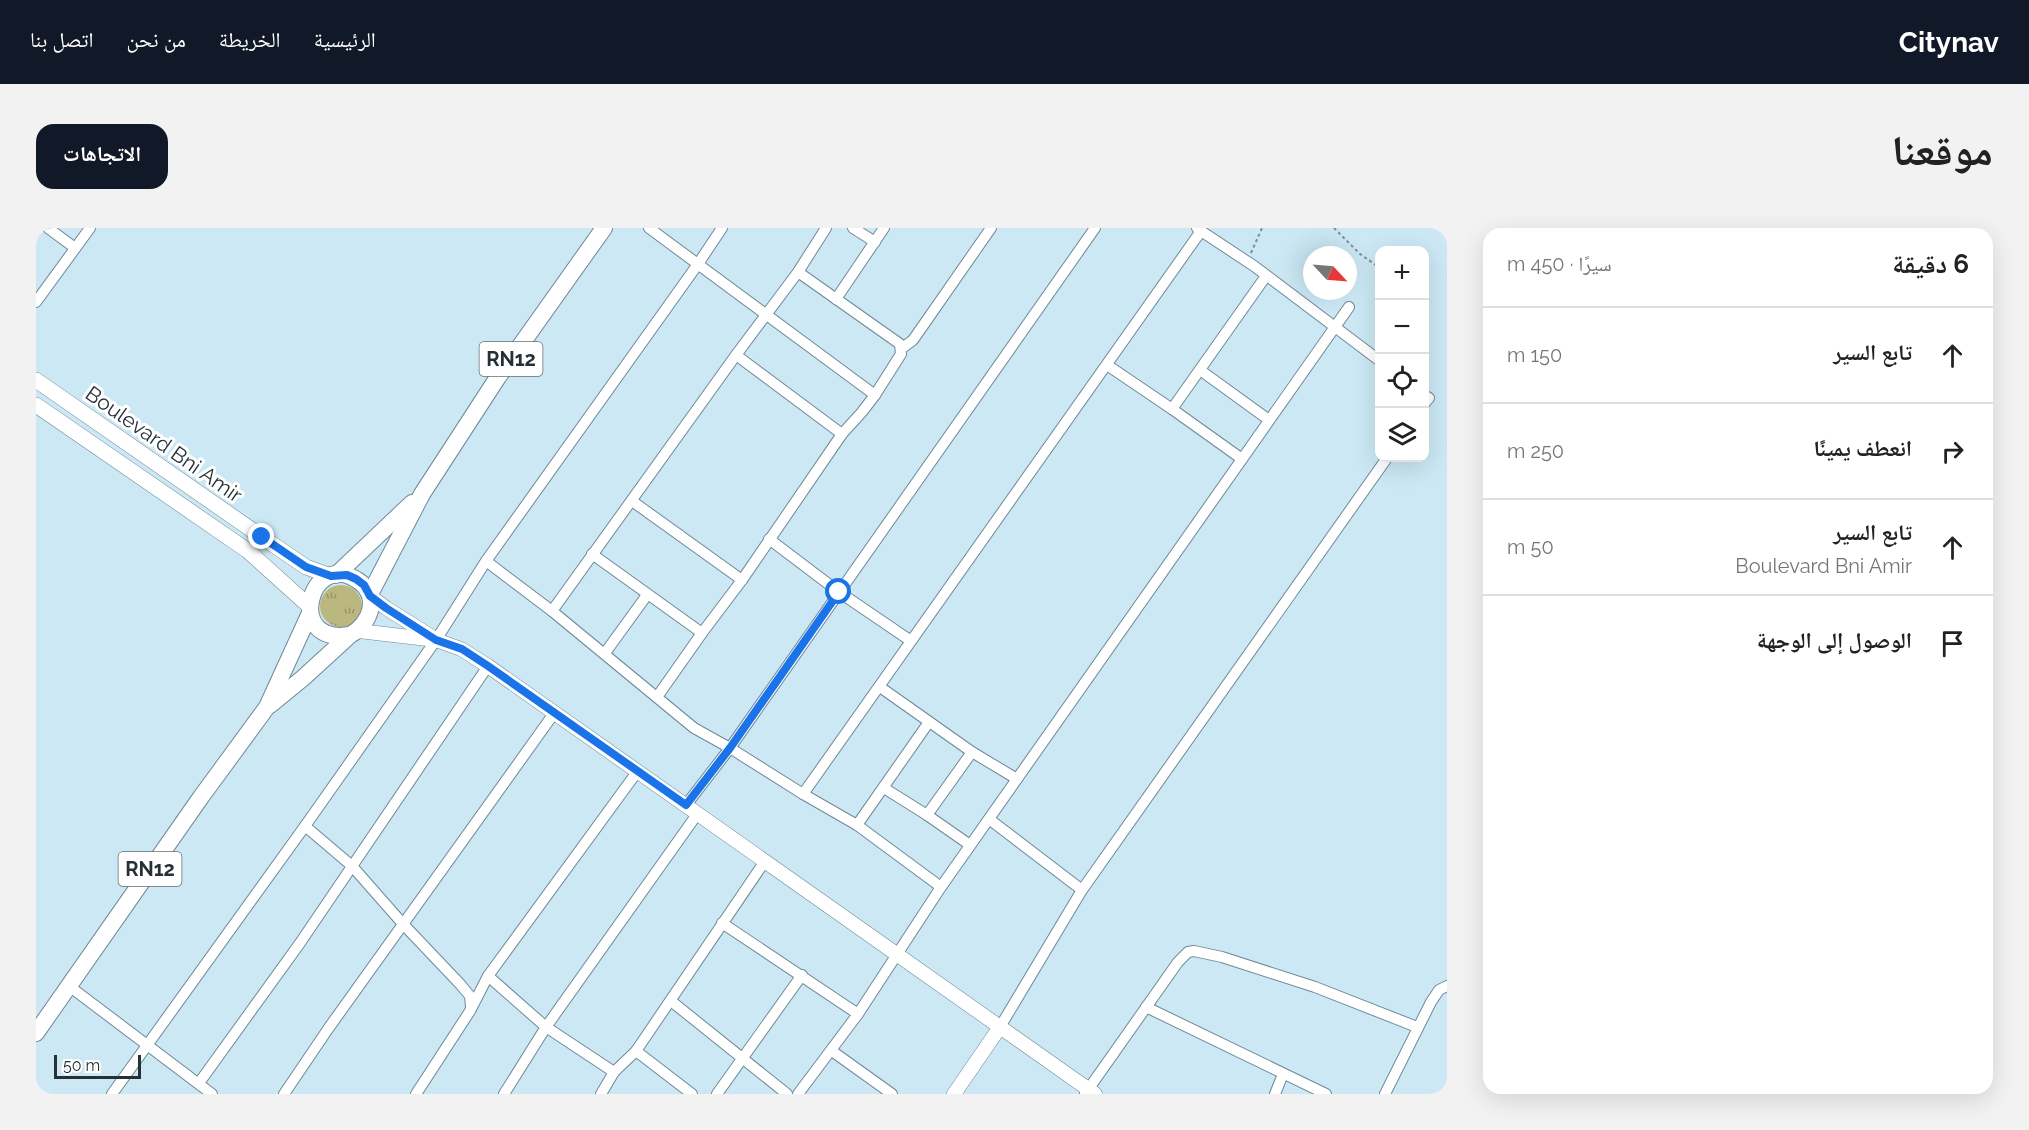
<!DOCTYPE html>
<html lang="ar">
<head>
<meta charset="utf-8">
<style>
	:root { --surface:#fff; --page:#f2f2f2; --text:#222; --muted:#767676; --line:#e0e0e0; --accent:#111827 }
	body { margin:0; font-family:Raleway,"Noto Naskh Arabic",sans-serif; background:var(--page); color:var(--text); direction:rtl }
	.controls { position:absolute; right:18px; top:18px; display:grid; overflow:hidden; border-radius:12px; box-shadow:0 6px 24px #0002 }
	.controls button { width:54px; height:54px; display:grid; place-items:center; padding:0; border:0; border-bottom:2px solid var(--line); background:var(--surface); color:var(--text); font:30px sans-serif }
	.compass { position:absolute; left:1267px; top:18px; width:54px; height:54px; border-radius:50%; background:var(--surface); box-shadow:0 6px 24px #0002; rotate:116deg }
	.scale { position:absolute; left:18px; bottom:15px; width:87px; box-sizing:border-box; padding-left:6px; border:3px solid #263136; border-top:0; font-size:16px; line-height:21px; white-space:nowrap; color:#263136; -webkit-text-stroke:4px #fff; paint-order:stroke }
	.stop { position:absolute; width:18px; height:18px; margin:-14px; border:4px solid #1a73e8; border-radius:50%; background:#fff }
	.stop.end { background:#1a73e8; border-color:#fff; box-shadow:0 2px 6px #0008 }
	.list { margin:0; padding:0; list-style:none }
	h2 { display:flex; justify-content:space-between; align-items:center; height:78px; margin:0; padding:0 24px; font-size:26px }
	h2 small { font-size:20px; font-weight:400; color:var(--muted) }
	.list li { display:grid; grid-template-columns:39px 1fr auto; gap:18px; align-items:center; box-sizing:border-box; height:96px; padding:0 24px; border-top:2px solid var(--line) }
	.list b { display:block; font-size:22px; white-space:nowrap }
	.list p { margin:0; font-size:20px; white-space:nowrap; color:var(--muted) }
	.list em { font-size:20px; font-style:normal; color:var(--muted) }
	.icon { flex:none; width:33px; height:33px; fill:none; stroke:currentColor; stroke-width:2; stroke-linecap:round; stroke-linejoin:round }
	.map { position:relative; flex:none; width:1411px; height:866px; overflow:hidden; direction:ltr; border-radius:18px }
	header { display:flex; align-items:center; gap:36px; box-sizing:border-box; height:84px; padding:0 30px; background:var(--accent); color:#fff }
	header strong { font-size:28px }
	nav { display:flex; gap:33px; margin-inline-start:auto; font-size:21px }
	.intro { display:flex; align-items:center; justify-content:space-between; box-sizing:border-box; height:144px; padding:0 36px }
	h1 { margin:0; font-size:42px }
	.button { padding:15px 27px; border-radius:18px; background:var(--accent); color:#fff; font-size:21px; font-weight:700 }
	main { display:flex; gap:36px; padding:0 36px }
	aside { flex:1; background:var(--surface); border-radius:18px; box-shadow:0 6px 24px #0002 }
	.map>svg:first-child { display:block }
	.park { fill:url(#park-tufts) }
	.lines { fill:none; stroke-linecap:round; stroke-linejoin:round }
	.minor-casing { stroke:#6f8995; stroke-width:12 }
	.tertiary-casing { stroke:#6f8995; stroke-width:15 }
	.secondary-casing { stroke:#6f8995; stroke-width:16 }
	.primary-casing { stroke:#6f8995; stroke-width:18 }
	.path { stroke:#7a8e97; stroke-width:2; stroke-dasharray:3 3; stroke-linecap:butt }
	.minor { stroke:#fff; stroke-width:10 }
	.tertiary { stroke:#fff; stroke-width:14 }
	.secondary { stroke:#fff; stroke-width:15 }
	.primary { stroke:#fff; stroke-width:16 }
	.route { stroke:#1a73e8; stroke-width:8 }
	.labels { text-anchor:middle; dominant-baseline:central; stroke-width:6; stroke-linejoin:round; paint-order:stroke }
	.shield { fill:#fff; stroke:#676f72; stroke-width:1.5 }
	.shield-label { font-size:20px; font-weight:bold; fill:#263136 }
	.street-label { font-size:21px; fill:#263136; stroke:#fff }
</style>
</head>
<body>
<header>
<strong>Citynav</strong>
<nav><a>الرئيسية</a><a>الخريطة</a><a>من نحن</a><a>اتصل بنا</a></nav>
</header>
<div class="intro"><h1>موقعنا</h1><a class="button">الاتجاهات</a></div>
<main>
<aside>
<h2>6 دقيقة<small>سيرًا · 450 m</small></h2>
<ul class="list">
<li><svg class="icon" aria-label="ahead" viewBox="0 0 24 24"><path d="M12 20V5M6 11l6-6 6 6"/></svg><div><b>تابع السير</b></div><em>150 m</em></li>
<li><svg class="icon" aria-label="right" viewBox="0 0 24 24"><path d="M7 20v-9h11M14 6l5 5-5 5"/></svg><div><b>انعطف يمينًا</b></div><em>250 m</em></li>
<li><svg class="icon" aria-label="ahead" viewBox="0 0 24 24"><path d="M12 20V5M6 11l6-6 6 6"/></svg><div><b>تابع السير</b><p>Boulevard Bni Amir</p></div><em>50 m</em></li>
<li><svg class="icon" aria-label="arrive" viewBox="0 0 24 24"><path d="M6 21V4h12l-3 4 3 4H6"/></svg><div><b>الوصول إلى الوجهة</b></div></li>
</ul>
</aside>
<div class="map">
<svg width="1411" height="866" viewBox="0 0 1411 866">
	<defs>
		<pattern id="park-tufts" width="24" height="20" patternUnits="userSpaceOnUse" patternTransform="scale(1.5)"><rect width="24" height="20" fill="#bab77f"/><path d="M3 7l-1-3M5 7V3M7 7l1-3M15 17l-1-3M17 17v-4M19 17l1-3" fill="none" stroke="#979569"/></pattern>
	</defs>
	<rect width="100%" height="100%" fill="#cbe8f4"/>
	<!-- park -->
	<circle class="park" cx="305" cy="378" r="21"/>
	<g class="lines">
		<defs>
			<g id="minor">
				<polyline points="12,0 39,20"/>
				<polyline points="613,0 839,167 826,184 806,206 706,352 666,405 621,469"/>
				<polyline points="817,0 839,14"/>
				<polyline points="1165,3 1218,38 1344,133"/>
				<polyline points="762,44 864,116 865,126 839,167"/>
				<polyline points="800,71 848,0"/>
				<polyline points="0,74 54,0"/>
				<polyline points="865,121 877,112 955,0"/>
				<polyline points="700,127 806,206"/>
				<polyline points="1071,137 1136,181"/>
				<polyline points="1164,142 1233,192"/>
				<polyline points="1388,167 1393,170 1388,176"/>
				<polyline points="1206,231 1136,181 1230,48"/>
				<polyline points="596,273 706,352"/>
				<polyline points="733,311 803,364 875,413"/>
				<polyline points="556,326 666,405"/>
				<polyline points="450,333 516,383 700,127 762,44 790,0"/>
				<polyline points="516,383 658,500 694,520 767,566 821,597 905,659"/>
				<polyline points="569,425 611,367"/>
				<polyline points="844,459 936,524 891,587 934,617"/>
				<polyline points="936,524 981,551"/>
				<polyline points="848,560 891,587"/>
				<polyline points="767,566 1165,3 1161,0"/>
				<polyline points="650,577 694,520 1059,0"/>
				<polyline points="953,591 1046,662"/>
				<polyline points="821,597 893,494"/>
				<polyline points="269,598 316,638 367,696 424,756 434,768 435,779"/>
				<polyline points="686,695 822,786"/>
				<polyline points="452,748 510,799 578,844"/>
				<polyline points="33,758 176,866"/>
				<polyline points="635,773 751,866"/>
				<polyline points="1110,779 1290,866"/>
				<polyline points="964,799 1046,662 1351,230"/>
				<polyline points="600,823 656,866"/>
				<polyline points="796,823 856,866"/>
				<polyline points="163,855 264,715 452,438"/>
				<polyline points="76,866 269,598 400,412 450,333 662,36 686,0"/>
				<polyline points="248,866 292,801 519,484"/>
				<polyline points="380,866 434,783 452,748 601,544"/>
				<polyline points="468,866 510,799 662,585"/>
				<polyline points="565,866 578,844 600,823 729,633"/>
				<polyline points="681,866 766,747"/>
				<polyline points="762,866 822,786 905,659 1313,79"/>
				<polyline points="1049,866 1142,734 1152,724 1158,723 1186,729 1279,759 1381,799"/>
				<polyline points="1239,866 1247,846"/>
				<polyline points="1349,866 1395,774 1403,762 1411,758"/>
			</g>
			<g id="tertiary">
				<polyline points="334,368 350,380 396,409"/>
				<polyline points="323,403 400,412 425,421 452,438 1059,866"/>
				<polyline points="918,866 964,799"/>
			</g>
			<g id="secondary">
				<polyline points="0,152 226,309 270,339 295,348"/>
				<polyline points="0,177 212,323 273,378"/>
			</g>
			<g id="primary">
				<polyline points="300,347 376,275"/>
				<polyline points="334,366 386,266 462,149 568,0"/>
				<path d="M 234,477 L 267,450 L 314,407 C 335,396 345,367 321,352 C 274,321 248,418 314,407"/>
				<polyline points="0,805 165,569 231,479 274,385"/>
			</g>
		</defs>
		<!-- minor casing -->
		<use href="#minor" class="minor-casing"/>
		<!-- tertiary casing -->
		<use href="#tertiary" class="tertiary-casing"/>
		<!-- secondary casing -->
		<use href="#secondary" class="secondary-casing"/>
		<!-- primary casing -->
		<use href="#primary" class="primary-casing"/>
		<!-- path -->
		<g class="path">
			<polyline points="1298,0 1324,26 1344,40"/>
			<polyline points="1215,25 1226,0"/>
			<polyline points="1388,53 1390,54"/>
		</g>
		<!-- minor -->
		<use href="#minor" class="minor"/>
		<!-- tertiary -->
		<use href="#tertiary" class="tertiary"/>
		<!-- secondary -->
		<use href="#secondary" class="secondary"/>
		<!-- primary -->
		<use href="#primary" class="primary"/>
	</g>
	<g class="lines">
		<!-- route -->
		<polyline class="route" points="226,309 270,339 295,348 311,347 320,351 328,357 334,368 350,380 400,412 426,421 452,438 650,577 694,520 803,364"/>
	</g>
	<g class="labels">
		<!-- shield labels -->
		<g class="shield">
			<rect x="443.5" y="114" width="63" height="34" rx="4.5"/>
			<rect x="82.5" y="624" width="63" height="34" rx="4.5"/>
		</g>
		<g class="shield-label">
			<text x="475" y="131">RN12</text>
			<text x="114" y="641">RN12</text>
		</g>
		<!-- street labels -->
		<g class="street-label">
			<text transform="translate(128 216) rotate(35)">Boulevard Bni Amir</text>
		</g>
	</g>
</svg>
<div class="controls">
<button>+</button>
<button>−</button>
<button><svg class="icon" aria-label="locate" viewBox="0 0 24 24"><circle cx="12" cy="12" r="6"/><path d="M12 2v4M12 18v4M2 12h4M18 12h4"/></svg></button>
<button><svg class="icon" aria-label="layers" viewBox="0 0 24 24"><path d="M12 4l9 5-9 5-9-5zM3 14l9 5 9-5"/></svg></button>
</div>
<svg class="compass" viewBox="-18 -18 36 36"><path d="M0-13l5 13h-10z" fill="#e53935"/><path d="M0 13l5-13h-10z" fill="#767676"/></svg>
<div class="scale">50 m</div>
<div class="stop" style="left:803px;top:364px"></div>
<div class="stop end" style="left:226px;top:309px"></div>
</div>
</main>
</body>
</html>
